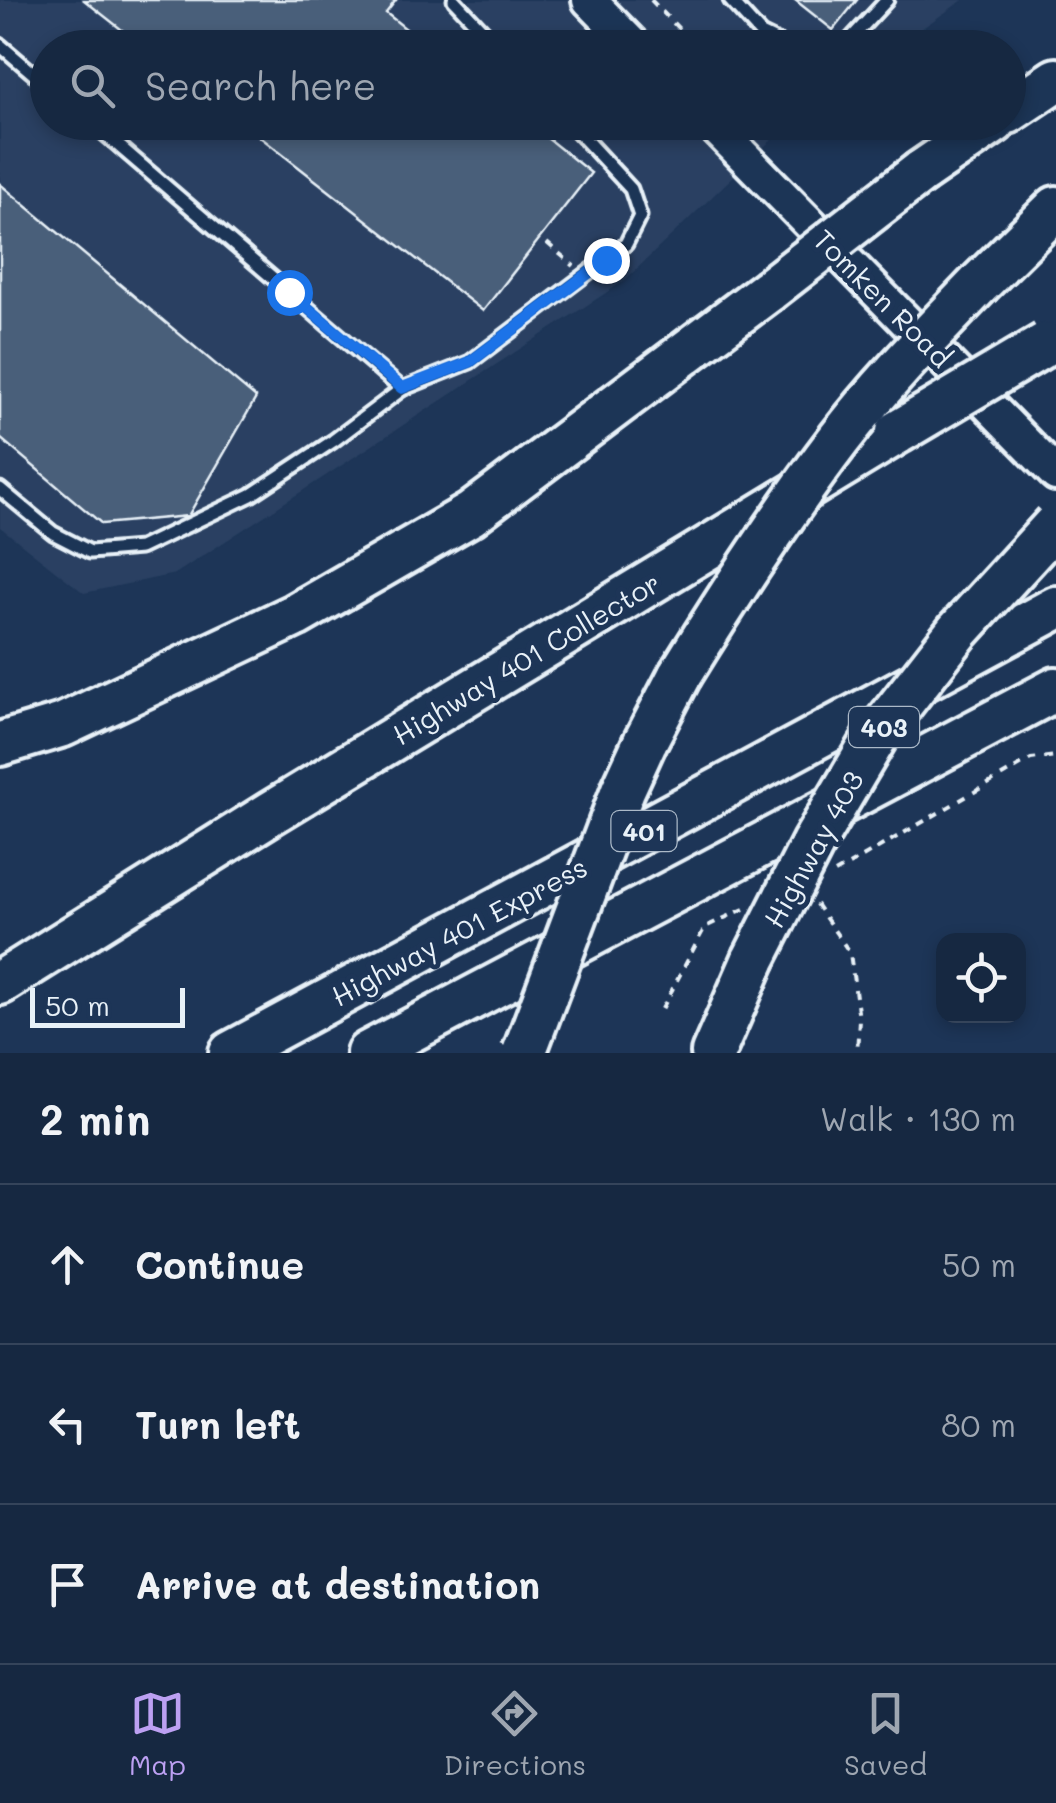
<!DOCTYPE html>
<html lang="en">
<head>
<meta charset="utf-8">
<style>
	:root { --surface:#162841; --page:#1f3048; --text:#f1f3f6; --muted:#9ea6b1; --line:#35445a; --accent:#bca0f2 }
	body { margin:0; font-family:Mali,sans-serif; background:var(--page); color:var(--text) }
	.controls { position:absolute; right:30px; bottom:30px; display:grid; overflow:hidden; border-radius:20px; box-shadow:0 5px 15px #0003 }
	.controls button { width:90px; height:90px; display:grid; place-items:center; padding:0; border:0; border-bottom:2px solid var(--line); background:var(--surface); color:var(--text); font:50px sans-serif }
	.scale { position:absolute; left:30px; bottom:25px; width:155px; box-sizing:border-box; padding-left:10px; border:5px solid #e8f1f8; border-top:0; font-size:28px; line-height:35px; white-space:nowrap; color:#e8f1f8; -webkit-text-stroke:8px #1d3557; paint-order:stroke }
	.stop { position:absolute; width:30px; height:30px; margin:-22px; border:8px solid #1a73e8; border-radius:50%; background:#fff }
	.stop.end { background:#1a73e8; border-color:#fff; box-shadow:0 2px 10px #0008 }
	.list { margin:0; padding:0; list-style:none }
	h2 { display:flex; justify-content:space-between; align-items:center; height:130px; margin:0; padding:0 40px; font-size:42px }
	h2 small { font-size:32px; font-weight:400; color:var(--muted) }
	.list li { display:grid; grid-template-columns:65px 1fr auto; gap:30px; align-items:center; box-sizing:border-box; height:160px; padding:0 40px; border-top:2px solid var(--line) }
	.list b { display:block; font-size:38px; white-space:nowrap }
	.list em { font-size:32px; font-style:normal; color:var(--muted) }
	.icon { flex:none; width:55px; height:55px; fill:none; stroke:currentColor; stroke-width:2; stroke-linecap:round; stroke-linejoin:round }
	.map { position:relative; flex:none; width:1056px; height:1053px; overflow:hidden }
	.search { position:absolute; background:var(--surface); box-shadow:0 5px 15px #0003; left:30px; right:30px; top:30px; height:110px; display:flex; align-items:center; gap:25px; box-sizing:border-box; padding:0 35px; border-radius:55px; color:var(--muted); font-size:38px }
	.sheet { height:610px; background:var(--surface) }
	nav { display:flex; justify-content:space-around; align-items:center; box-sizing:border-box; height:140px; border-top:2px solid var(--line); background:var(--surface); font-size:28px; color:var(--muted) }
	nav a { display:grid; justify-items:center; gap:5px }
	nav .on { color:var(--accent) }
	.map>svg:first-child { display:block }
	.built { fill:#2a4162 }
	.building { fill:#495e7a; stroke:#e8f1f8; stroke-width:2.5 }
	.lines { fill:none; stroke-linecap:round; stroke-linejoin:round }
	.lane-casing { stroke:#e8f1f8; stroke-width:19 }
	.secondary-casing { stroke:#e8f1f8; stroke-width:40 }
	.highway-casing { stroke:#e8f1f8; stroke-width:50 }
	.path { stroke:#e8f1f8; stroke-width:4; stroke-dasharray:8 8; stroke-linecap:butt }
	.lane { stroke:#1d3557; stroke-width:11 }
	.secondary { stroke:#1d3557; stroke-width:32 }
	.highway { stroke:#1d3557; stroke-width:42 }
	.highway-bridge-casing { stroke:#e8f1f8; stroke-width:50; stroke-linecap:butt }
	.highway-bridge { stroke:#1d3557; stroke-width:42 }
	.route { stroke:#1a73e8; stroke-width:12 }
	.labels { text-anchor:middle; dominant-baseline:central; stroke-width:10; stroke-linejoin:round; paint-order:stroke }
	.shield { fill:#1d3557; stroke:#abb9c8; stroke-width:2.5 }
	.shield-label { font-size:25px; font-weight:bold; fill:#e8f1f8 }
	.street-label { font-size:28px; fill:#e8f1f8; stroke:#1d3557 }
</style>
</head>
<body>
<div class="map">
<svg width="1056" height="1053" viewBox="0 0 1056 1053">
	<rect width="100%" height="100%" fill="#1d3557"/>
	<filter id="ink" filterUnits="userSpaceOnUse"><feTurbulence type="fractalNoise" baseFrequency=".01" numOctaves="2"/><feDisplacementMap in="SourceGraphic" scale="20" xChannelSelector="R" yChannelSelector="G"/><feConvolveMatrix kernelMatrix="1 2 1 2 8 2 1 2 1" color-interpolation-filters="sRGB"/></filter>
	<g filter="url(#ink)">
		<!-- built -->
		<polygon class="built" points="0,0 963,0 895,47 48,48 48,122 789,123 624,281 175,574 84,593 0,527"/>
		<!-- building -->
		<g class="building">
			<polygon points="84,0 396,0 386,13 430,48 145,48"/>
			<polygon points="795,0 857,0 833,30"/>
			<polygon points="241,122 527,122 591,173 483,311"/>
			<polygon points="0,184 256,398 188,516 102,524 0,438"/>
		</g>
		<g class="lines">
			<defs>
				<g id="lane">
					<polyline points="454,0 499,48"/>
					<polyline points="730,0 761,34 790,48"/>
					<polyline points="0,45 48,86"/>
					<polyline points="831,48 846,44 887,0"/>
					<polyline points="91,122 402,389"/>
					<polyline points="0,489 53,533 90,552 140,548 251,495 333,441 402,389 470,362 626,244 640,216 631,189 569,122"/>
				</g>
				<g id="secondary">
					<polyline points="589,0 636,48"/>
					<polyline points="710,122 1056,474"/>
				</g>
				<g id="highway">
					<polyline points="1008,112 1056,80"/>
					<polyline points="921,172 994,122"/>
					<polyline points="980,283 1056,208"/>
					<polyline points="645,742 680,675"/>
					<polyline points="0,744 63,725 296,615 471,514 769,290"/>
					<polyline points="0,983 271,813 898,432"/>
					<polyline points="231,1053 1056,608"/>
					<polyline points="368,1053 1056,689"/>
					<polyline points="713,1053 754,959"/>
				</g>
			</defs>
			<!-- lane casing -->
			<use href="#lane" class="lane-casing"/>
			<!-- secondary casing -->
			<use href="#secondary" class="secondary-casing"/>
			<!-- highway casing -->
			<use href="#highway" class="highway-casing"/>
			<!-- path -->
			<g class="path">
				<polyline points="651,0 681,31 690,48"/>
				<polyline points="547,243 574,266"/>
				<polyline points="835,873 1031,759 1056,756"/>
				<polyline points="816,904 850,953 859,1019 857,1053"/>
				<polyline points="662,1009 705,927 744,909"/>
			</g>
			<!-- lane -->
			<use href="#lane" class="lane"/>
			<!-- secondary -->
			<use href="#secondary" class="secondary"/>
			<!-- highway -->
			<use href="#highway" class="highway"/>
			<defs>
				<g id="highway-bridge">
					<polyline points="769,290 921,172"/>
					<polyline points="898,432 1046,344"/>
					<path d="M 680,675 C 730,594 782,514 840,438 C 882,383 932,333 980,283"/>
					<polyline points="754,959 813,843 877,735 958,631 1056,524"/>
					<polyline points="524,1053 623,790 645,742"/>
				</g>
			</defs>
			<!-- highway-bridge casing -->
			<use href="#highway-bridge" class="highway-bridge-casing"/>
			<!-- highway-bridge -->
			<use href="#highway-bridge" class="highway-bridge"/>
		</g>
	</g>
	<g class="lines" filter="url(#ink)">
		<!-- route -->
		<polyline class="route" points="289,292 402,388 470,362 606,260"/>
	</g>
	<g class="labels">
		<!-- shield labels -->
		<g class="shield">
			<rect x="849" y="707" width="70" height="40" rx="8"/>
			<rect x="611.5" y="811" width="65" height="40" rx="8"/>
		</g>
		<g class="shield-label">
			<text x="884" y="727">403</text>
			<text x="644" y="831">401</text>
		</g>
		<!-- street labels -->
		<g class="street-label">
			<text transform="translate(883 298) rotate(45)">Tomken Road</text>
			<text transform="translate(526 658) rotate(-31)">Highway 401 Collector</text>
			<text transform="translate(813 849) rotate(-61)">Highway 403</text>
			<text transform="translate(459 931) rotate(-28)">Highway 401 Express</text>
		</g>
	</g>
</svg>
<div class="controls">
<button><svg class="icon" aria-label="locate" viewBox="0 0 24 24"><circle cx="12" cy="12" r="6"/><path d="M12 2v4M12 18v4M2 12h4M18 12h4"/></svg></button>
</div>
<div class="scale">50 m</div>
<div class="stop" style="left:289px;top:292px"></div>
<div class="stop end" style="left:606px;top:260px"></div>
<div class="search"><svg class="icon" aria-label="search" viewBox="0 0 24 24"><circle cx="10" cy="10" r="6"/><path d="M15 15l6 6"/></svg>Search here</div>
</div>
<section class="sheet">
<h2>2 min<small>Walk · 130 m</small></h2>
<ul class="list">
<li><svg class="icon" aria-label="ahead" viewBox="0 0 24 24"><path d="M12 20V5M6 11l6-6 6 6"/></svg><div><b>Continue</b></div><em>50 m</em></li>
<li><svg class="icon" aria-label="left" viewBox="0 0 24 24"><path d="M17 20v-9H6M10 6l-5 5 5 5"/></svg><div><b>Turn left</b></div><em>80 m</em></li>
<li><svg class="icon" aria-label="arrive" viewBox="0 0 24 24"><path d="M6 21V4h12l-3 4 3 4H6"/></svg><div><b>Arrive at destination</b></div></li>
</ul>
</section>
<nav>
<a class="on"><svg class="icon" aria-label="map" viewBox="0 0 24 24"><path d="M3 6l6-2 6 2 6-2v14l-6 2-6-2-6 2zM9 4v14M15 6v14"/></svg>Map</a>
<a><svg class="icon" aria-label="directions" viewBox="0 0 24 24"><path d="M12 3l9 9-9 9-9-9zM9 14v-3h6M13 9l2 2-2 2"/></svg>Directions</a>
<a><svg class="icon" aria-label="saved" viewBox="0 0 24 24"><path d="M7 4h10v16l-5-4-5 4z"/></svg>Saved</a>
</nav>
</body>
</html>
